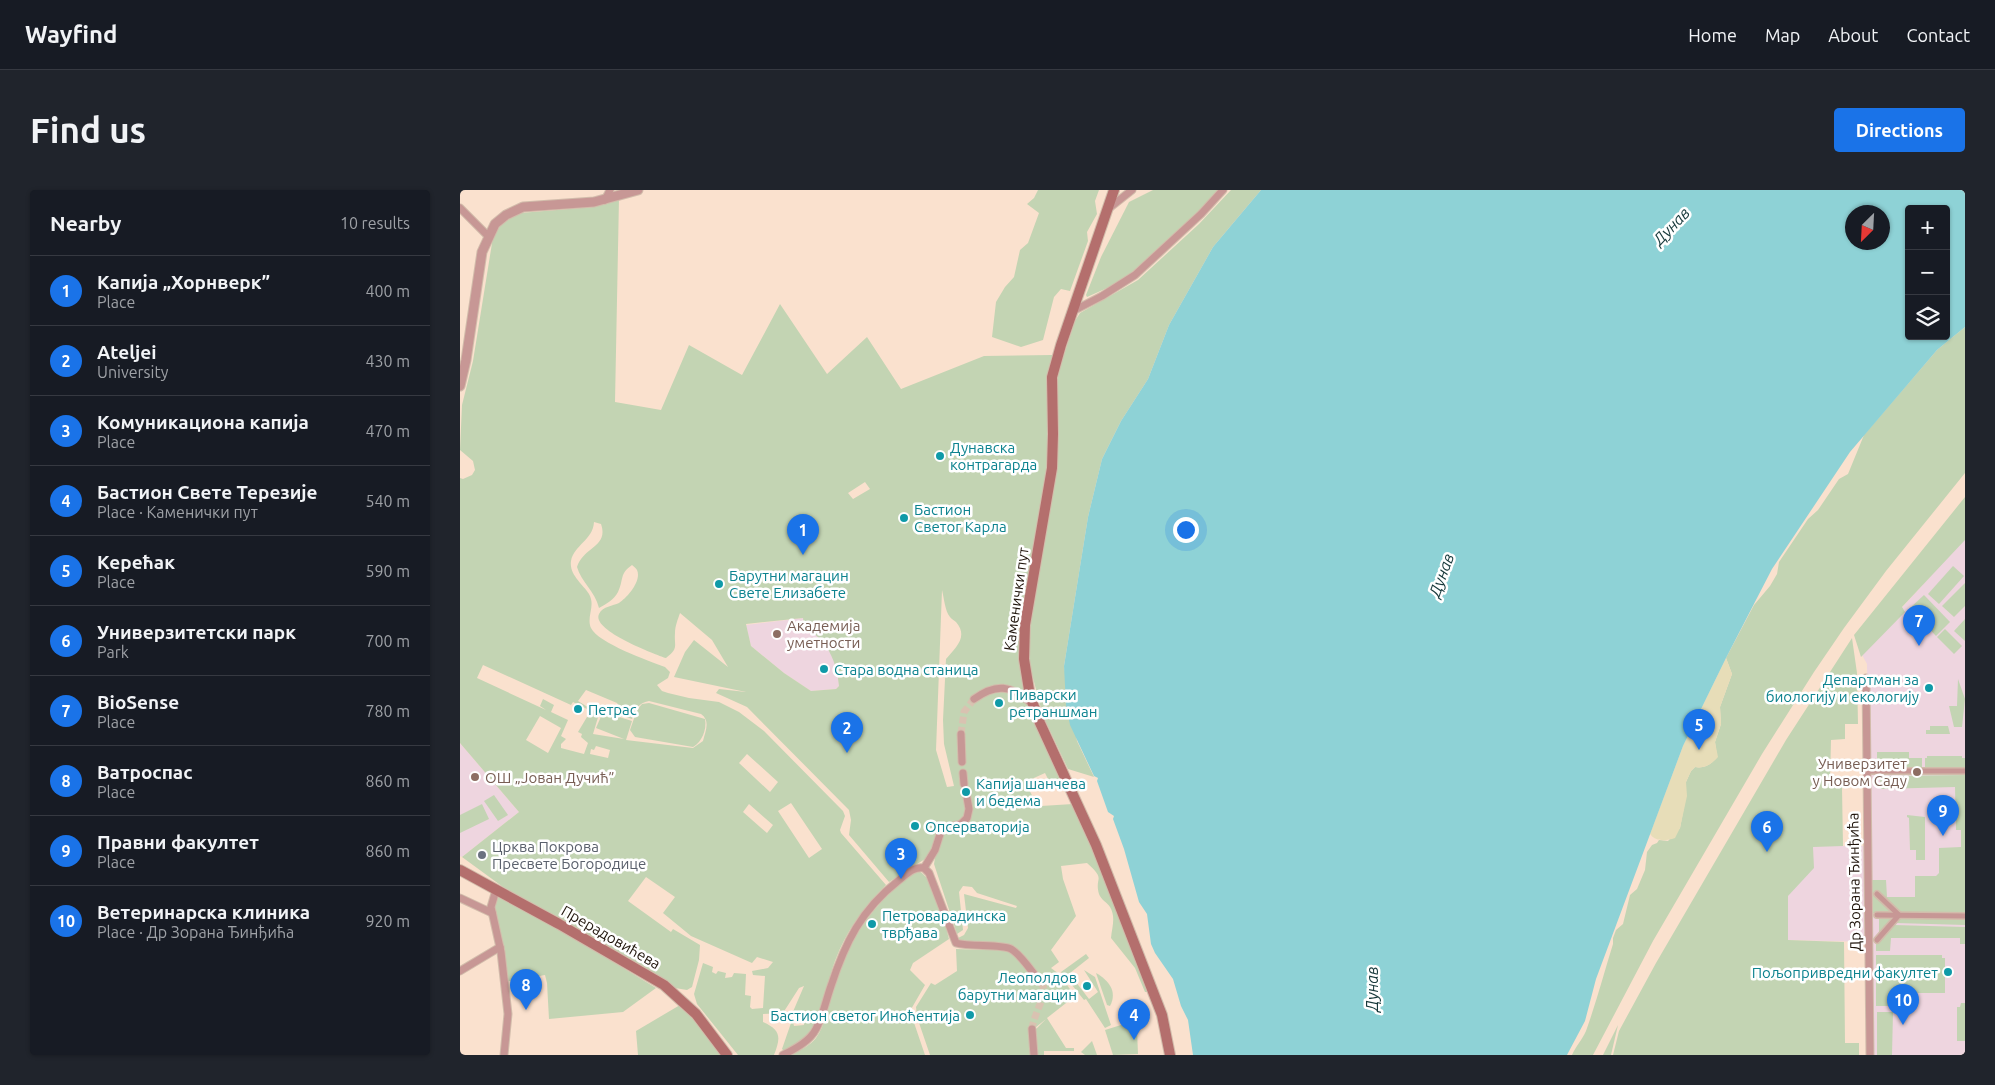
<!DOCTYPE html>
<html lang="en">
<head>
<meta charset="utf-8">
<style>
	:root { --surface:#171b24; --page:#20242c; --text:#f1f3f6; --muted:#9ea1a6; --line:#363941; --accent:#1a73e8 }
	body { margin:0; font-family:Ubuntu,sans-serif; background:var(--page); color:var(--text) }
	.controls { position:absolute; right:15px; top:15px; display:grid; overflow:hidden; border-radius:5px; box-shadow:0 1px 4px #0004 }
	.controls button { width:45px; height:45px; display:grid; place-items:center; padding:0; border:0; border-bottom:1px solid var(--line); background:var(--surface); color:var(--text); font:25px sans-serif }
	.compass { position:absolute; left:1385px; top:15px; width:45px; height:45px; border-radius:50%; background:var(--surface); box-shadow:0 1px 4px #0004; rotate:204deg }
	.you { position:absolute; left:725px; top:339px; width:18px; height:18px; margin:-12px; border:4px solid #fff; border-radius:50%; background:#1a73e8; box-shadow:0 0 0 8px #1a73e833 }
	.badge { display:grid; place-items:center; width:32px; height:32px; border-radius:50%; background:var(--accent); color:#fff; font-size:16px; font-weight:700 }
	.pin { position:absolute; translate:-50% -41px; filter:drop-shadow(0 1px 2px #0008) }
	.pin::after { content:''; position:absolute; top:26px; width:18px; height:15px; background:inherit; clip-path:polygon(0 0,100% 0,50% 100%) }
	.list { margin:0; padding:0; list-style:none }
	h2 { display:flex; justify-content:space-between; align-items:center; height:65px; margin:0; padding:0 20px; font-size:21px }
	h2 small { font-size:16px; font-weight:400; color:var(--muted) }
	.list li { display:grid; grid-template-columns:32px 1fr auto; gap:15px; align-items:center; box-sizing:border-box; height:70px; padding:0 20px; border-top:1px solid var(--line) }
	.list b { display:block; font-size:19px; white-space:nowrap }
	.list p { margin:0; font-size:16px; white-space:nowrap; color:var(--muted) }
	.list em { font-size:16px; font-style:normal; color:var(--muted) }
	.icon { flex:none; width:28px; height:28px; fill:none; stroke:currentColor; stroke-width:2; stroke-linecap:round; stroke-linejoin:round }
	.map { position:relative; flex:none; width:1505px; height:865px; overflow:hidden; border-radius:5px }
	header { display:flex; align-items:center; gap:30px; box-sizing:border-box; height:70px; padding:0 25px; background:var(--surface); border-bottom:1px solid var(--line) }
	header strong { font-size:24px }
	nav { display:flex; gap:28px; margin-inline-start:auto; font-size:18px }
	.intro { display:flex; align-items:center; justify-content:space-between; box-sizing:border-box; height:120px; padding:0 30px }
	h1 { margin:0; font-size:35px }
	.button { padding:12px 22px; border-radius:5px; background:var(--accent); color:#fff; font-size:18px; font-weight:700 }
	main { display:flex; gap:30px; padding:0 30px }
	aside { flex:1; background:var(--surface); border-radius:5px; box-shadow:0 1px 4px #0004 }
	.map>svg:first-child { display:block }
	.education { fill:#eed5df }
	.green { fill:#c3d4b3; fill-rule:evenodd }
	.sand { fill:#e7ddb8 }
	.water { fill:#8ed2d6; fill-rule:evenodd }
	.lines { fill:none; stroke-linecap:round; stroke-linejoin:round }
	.minor-tunnel { stroke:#d9c2b1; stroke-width:7; stroke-dasharray:7 3.5; stroke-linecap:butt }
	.pedestrian-casing { stroke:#d2bcab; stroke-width:8 }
	.minor-casing { stroke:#d2bcab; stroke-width:9 }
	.tertiary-casing { stroke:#d2bcab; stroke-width:11 }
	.secondary-casing { stroke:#d2bcab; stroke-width:12 }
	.pedestrian { stroke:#c79795; stroke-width:5 }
	.minor { stroke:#c79795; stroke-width:7 }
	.tertiary { stroke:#c79795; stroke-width:9 }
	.secondary { stroke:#b46f6d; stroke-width:10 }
	.culture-dot { fill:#0f9aa8; stroke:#fff; stroke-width:2 }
	.education-dot { fill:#8d6e63; stroke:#fff; stroke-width:2 }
	.worship-dot { fill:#6b7280; stroke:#fff; stroke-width:2 }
	.labels { text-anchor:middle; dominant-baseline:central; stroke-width:5; stroke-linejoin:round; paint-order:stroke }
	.culture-label { font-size:15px; fill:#0d838f; stroke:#fff; text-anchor:start }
	.street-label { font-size:15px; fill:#1e130a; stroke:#fff }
	.education-label { font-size:15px; fill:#785e54; stroke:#fff; text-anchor:start }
	.worship-label { font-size:15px; fill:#5b616d; stroke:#fff; text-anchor:start }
	.water-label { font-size:16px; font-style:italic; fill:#16383a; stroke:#fff }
</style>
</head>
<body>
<header>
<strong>Wayfind</strong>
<nav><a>Home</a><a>Map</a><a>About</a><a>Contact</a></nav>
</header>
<div class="intro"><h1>Find us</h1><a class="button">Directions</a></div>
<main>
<aside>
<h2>Nearby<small>10 results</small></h2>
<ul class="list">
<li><span class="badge">1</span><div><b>Капија „Хорнверк”</b><p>Place</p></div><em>400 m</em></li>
<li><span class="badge">2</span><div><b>Ateljei</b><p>University</p></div><em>430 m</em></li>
<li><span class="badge">3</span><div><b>Комуникациона капија</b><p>Place</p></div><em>470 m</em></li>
<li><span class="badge">4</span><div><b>Бастион Свете Терезије</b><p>Place · Каменички пут</p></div><em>540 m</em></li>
<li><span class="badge">5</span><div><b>Керећак</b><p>Place</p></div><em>590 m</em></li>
<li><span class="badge">6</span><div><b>Универзитетски парк</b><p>Park</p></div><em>700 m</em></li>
<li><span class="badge">7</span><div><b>BioSense</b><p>Place</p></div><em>780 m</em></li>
<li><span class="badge">8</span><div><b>Ватроспас</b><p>Place</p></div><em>860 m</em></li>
<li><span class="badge">9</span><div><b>Правни факултет</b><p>Place</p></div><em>860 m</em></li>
<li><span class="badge">10</span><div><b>Ветеринарска клиника</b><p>Place · Др Зорана Ђинђића</p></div><em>920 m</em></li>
</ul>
</aside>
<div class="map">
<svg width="1505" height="865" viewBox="0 0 1505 865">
	<rect width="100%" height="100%" fill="#fae1ce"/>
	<!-- education -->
	<g class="education">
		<polygon points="1505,348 1505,865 1412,865 1411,752 1328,750 1328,706 1353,656 1409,656 1407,474 1401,463"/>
		<polygon points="343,428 344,437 357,443 372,465 378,478 379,496 376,499 351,501 324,483 291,456 286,435"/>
		<polygon points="0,553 59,622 2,667 0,666"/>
	</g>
	<!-- green -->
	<g class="green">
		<polygon points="578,0 639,0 635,11 637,24 627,42 628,51 610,101 601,99 594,107 583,150 561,157 532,147 536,112 545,97 554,87 560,60 568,53 579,23 567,14 574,8"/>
		<polygon points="693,0 762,0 670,84 654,95 627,107 626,105 641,67 669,12"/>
		<polygon points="771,0 801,0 753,57 709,135 688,189 661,231 642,269 628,327 604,476 617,551 634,587 608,579 583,526 568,469 570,434 596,285 597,186 615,131 620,123 678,90 739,34"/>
		<path d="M 159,8 L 155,212 L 201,220 L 229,155 L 282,185 L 320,114 L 367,184 L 407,147 L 441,199 L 524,166 L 592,165 L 590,259 L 561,470 L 607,601 L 605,602 L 602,597 L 599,598 L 595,589 L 589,591 L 585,583 L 565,592 L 575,611 L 578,610 L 581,616 L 613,614 L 623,631 L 688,802 L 685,802 L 675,778 L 651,748 C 652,737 656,727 650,717 C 647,712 641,710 639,704 C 634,686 647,691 627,673 L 601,676 L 603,689 L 616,726 L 591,760 L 599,772 L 591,778 L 599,784 L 615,806 L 587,828 L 606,858 L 614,858 L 614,861 L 584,861 L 584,865 L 578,865 L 575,840 L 586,829 L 570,842 L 571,865 L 470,865 L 457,827 L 456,817 L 471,793 L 475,795 L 497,781 L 496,759 L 526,760 L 554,758 L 500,751 L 498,748 L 504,745 L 508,738 L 504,704 L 556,718 L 557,716 L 517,703 L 512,697 L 503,696 L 499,702 L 503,740 L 497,744 L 474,674 L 476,662 L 429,692 L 389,645 L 391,630 L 389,620 L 287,517 L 256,503 L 259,499 L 286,502 L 214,487 L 225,462 L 234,450 L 268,477 L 252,450 L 220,423 C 218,429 215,436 215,443 C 214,457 219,458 206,468 C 194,464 131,440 139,424 C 143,416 153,416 159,413 C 167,408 182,391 177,380 C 176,378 174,377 172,375 C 159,384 164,390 158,402 C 154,410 146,414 139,418 C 135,401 121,392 117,377 C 123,357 149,357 141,334 L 134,332 C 133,350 114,355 111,371 C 109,385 123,394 129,404 C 136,416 126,427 131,438 C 138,453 189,471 205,477 L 210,482 L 208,488 L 197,495 L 202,501 L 208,503 L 229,508 L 259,512 L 279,522 L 304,541 L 383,621 L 385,626 L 380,640 L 381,643 L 426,695 C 403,718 386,741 375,771 C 368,789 360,836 348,847 C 341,853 332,857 324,861 L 322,859 L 331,833 L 333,832 L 334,836 L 344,835 L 343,823 L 332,824 L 344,796 L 339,798 L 323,823 L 303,824 L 303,832 C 321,840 321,847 314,865 L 278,865 L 237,814 L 234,804 L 243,773 L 253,777 L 252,782 L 256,784 L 258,781 L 266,783 L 265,788 L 272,787 L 274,783 L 286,784 L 285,805 L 291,806 L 290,817 L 292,819 L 303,818 L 305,786 L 293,785 L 292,781 L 308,778 L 313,772 L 297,767 L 292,773 L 231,746 L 203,723 L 215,707 L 186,687 L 168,711 L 211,742 L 213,739 L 240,755 L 239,770 L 232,797 L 227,800 L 215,798 L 101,729 L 43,697 L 2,667 L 59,622 L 0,553 L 0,288 L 3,289 L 12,285 L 15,280 L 13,271 L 0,260 L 2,215 L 13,171 L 33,47 L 36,41 L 42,32 L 60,23 L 133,17 ZM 405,292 L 410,299 L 393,309 L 388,303 ZM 482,400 C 484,408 485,421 490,427 C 491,429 494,430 496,432 C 509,447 495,458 486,469 L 483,530 L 484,554 L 494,596 L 487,597 L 476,560 ZM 343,428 L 344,438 C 367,448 377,472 379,496 L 376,499 L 351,501 L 324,483 L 291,456 L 286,434 ZM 23,475 L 111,515 L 113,512 L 127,519 L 127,527 L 118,542 L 122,544 L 121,547 L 128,553 L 124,564 L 101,558 L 101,554 L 106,549 L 101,546 L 108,530 L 91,522 L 94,515 L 83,509 L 80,516 L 86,520 L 17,488 ZM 126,500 L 157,513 L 160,518 L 160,525 L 172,529 C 176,519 178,513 189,511 L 241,524 C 251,531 245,542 243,551 L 233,558 L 166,550 L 172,531 L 143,522 L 136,538 L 164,549 L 133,544 L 139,524 L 118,511 ZM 80,526 L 101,538 L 88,563 L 66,550 ZM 136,556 L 150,560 L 148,568 L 130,564 L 131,559 L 134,560 ZM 287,564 L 318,592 L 310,602 L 279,573 ZM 331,613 L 362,659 L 349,668 L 318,621 ZM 289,614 L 313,635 L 307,643 L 283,622 Z"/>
		<path d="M 1505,137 L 1505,283 L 1426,381 L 1384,438 L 1354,482 L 1302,564 L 1193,751 L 1133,865 L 1112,865 C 1116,856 1122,850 1126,841 C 1136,813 1144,783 1153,754 L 1153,748 L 1156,740 L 1163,734 L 1170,705 L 1177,699 L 1185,680 L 1187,662 L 1192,655 L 1197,653 L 1199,650 L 1208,651 L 1220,638 L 1226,606 L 1226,592 L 1231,581 L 1235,577 C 1244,579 1252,574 1257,567 L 1255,552 L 1261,534 L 1260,517 L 1272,484 L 1266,468 L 1294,415 L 1310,396 L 1317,384 L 1319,372 L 1348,329 L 1358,320 L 1379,289 L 1388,284 L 1404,245 L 1477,160 Z"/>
		<polygon points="1505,307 1505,350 1442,417 1445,422 1401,467 1394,445"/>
		<polygon points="1493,376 1504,386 1479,414 1468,404"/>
		<polygon points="1505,393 1505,416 1494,427 1482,416"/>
		<polygon points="1464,405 1490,432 1476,446 1450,418"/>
		<polygon points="1505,429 1505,451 1494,441"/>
		<polygon points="1485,439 1502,456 1494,464 1477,447"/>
		<polygon points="1392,448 1397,483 1398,534 1385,534 1385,549 1371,550 1370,592 1384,592 1387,598 1382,598 1383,656 1353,657 1354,678 1328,706 1328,750 1384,752 1385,853 1399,853 1399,865 1153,865 1159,841 1196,773 1326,550"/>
		<polygon points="1498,489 1505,509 1502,537 1494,537 1489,516 1497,516"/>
		<path d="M 189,513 L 245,529 C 247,539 242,552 233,557 L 175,547 L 170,540 L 177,520 L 182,514 Z"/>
		<polygon points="1470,536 1488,536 1490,544 1466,544 1466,540 1470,540"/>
		<polygon points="1417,562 1449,562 1449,568 1462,568 1462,580 1417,579"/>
		<polygon points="1467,566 1502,566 1502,568 1505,568 1505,579 1465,580 1465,568 1467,568"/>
		<polygon points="1505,585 1505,723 1412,723 1410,690 1426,690 1427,707 1455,707 1455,686 1476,686 1479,683 1479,658 1501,657 1501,640 1496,640 1495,597 1421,599 1420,586"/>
		<polygon points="34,605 48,625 38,631 24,611"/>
		<polygon points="22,614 29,629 0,643 0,625"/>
		<polygon points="1447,625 1465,627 1465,670 1456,670 1456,660 1450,660 1449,628 1447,627"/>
		<path d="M 456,680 C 474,684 485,732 489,749 L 453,773 L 450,780 L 465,795 L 450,821 L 465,865 L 331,865 C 340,860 350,856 356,848 C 364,837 366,824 370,812 C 377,790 384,768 395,748 C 409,722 433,698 456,680 Z"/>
		<polygon points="38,706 96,737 196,798 163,822 89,829 87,793 85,785 51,791 46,791 31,712"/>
		<polygon points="1442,727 1505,729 1505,735 1436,733"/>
		<polygon points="1419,728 1434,728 1419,743"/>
		<polygon points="1434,735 1505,737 1505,754 1500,754 1500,748 1431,748 1430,761 1416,761 1416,754"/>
		<polygon points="626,764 629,768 605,787 601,782"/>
		<polygon points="1416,765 1482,765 1482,768 1485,768 1485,803 1431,803 1430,816 1416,816"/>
		<polygon points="624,780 635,787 651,835 645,838 626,809 624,810 608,790 612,787 629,809 638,802"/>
		<path d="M 636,783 C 648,790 658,801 650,816 L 647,815 Z"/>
		<polygon points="1501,813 1505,813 1505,851 1497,851 1497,817 1500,817"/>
		<polygon points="220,815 234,827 264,865 178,865 176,841"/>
		<polygon points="1417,822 1433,822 1432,865 1417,865"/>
		<polygon points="674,831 677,840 678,864 653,865 645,840"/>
		<polygon points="1158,835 1151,865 1143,865"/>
		<polygon points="632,851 637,865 625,865 621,862"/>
	</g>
	<!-- sand -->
	<path class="sand" d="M 1266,468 L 1272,484 L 1260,517 L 1261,534 L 1255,552 L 1258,567 C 1252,574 1244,579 1235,577 L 1231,581 L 1226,592 L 1227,606 L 1220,638 L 1215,648 C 1206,651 1196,652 1190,644 L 1223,556 Z"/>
	<!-- water -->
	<path class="water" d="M 801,0 L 1505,0 L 1505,137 L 1477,160 L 1390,262 L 1312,379 L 1266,468 L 1223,556 L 1136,789 L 1125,831 L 1107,865 L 733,865 L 728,830 L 721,816 L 713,789 L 695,763 L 691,754 L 687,724 L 679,712 L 664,659 L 653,629 L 654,626 L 648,622 L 637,591 L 638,588 L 634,586 L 610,535 L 606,515 L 604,476 L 628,327 L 642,269 L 661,231 L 688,189 L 709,135 L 753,57 ZM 1449,19 L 1486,19 L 1486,146 L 1449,146 ZM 1392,22 L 1422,22 L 1422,52 L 1392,52 Z"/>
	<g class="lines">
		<!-- minor-tunnel -->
		<g class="minor-tunnel">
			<polyline points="501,544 504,522 514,509"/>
			<path d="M 572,839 C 573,827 585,807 584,799 C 583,795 580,792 577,788"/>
		</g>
		<defs>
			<g id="pedestrian">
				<polyline points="1407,581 1505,581"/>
				<polyline points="1417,704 1439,725 1417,750"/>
				<polyline points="1417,725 1505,726"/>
			</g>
			<g id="minor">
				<polyline points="145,10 150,0"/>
				<polyline points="0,18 28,46"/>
				<polyline points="648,19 672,0"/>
				<polyline points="613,121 642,106 675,85 741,24 763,0"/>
				<polyline points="1406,488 1410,865"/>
				<path d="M 514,509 C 536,493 551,495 571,513"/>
				<polyline points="501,544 502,572"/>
				<polyline points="503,583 504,594"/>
				<polyline points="464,678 475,660 481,641 485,638 501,634 507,628 509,619 506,602"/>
				<polyline points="36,700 31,717 41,762 48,824 44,865"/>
				<polyline points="0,708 32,723"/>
				<polyline points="0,781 40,757"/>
				<polyline points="572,839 574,865"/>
				<path d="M 323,865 C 335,859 350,851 356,839 C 363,826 366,810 371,796 C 385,753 401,720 438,691 C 446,685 453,676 464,678 L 469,683 L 496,753 C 510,757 542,754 551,759 C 561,765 570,779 577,788"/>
			</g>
			<polyline id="tertiary" points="0,196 6,170 22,62 35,34 46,25 63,17 134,12 178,0"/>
			<g id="secondary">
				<polyline points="654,0 601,155 592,187 593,244 592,278 565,435 564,469 570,506 580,533 636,655 702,825 710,865"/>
				<polyline points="0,680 99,734 204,795 236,824 267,865"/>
			</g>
		</defs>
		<!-- pedestrian casing -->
		<use href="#pedestrian" class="pedestrian-casing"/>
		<!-- minor casing -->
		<use href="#minor" class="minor-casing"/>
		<!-- tertiary casing -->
		<use href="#tertiary" class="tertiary-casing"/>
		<!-- secondary casing -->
		<use href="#secondary" class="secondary-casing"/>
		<!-- pedestrian -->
		<use href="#pedestrian" class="pedestrian"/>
		<!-- minor -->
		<use href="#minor" class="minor"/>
		<!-- tertiary -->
		<use href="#tertiary" class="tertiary"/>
		<!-- secondary -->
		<use href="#secondary" class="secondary"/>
	</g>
	<!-- markers -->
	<g class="culture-dot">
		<circle cx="480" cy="266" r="5"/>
		<circle cx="444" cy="328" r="5"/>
		<circle cx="259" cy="394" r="5"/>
		<circle cx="364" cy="479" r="5"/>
		<circle cx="1469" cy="498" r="5"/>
		<circle cx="539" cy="513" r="5"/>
		<circle cx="118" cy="519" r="5"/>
		<circle cx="506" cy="602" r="5"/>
		<circle cx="455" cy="636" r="5"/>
		<circle cx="412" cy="734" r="5"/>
		<circle cx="1488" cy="782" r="5"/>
		<circle cx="627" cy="796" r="5"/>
		<circle cx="510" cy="825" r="5"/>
	</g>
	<g class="education-dot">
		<circle cx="317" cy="444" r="5"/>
		<circle cx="1457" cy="582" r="5"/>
		<circle cx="15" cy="587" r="5"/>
	</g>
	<circle class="worship-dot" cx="22" cy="665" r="5"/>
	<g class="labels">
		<!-- culture labels -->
		<g class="culture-label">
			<text x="490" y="257">Дунавска<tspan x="490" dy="17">контрагарда</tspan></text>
			<text x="454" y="319">Бастион<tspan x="454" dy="17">Светог Карла</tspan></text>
			<text x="269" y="385">Барутни магацин<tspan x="269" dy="17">Свете Елизабете</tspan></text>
			<text x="374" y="479">Стара водна станица</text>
			<text x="1459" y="489" text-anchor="end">Департман за<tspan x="1459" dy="17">биологију и екологију</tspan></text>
			<text x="549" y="504">Пиварски<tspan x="549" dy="17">ретраншман</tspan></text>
			<text x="128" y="519">Петрас</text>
			<text x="516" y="593">Капија шанчева<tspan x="516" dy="17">и бедема</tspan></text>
			<text x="465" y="636">Опсерваторија</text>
			<text x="422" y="725">Петроварадинска<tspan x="422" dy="17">тврђава</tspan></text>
			<text x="1478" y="782" text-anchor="end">Пољопривредни факултет</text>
			<text x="617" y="787" text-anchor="end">Леополдов<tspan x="617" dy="17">барутни магацин</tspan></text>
			<text x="500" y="825" text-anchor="end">Бастион светог Иноћентија</text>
		</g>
		<!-- street labels -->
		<g class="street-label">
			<text transform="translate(556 409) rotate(-82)">Каменички пут</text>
			<text transform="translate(1394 692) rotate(-91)">Др Зорана Ђинђића</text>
			<text transform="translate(151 747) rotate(30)">Прерадовићева</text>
		</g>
		<!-- education labels -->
		<g class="education-label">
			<text x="327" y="435">Академија<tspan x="327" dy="17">уметности</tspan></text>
			<text x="1447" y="573" text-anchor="end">Универзитет<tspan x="1447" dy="17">у Новом Саду</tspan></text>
			<text x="25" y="587">ОШ „Јован Дучић”</text>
		</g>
		<!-- worship labels -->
		<g class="worship-label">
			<text x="32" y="656">Црква Покрова<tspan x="32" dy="17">Пресвете Богородице</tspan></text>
		</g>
		<!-- water labels -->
		<g class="water-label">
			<text transform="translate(1211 36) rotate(-46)">Дунав</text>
			<text transform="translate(981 385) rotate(-70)">Дунав</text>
			<text transform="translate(912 799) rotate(-90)">Дунав</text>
		</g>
	</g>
</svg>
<div class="controls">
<button>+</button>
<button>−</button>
<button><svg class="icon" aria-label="layers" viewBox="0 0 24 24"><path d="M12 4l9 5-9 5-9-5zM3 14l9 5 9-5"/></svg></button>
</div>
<svg class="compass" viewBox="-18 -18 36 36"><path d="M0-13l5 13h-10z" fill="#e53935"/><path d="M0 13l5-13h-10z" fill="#9ea1a6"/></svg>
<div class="you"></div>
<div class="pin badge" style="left:343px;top:365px">1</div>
<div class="pin badge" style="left:387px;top:563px">2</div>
<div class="pin badge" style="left:441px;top:689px">3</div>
<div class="pin badge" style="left:674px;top:850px">4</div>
<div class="pin badge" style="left:1239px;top:560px">5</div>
<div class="pin badge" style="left:1307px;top:662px">6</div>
<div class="pin badge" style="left:1459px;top:456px">7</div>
<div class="pin badge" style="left:66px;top:820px">8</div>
<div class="pin badge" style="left:1483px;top:646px">9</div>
<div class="pin badge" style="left:1443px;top:835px">10</div>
</div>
</main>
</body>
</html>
